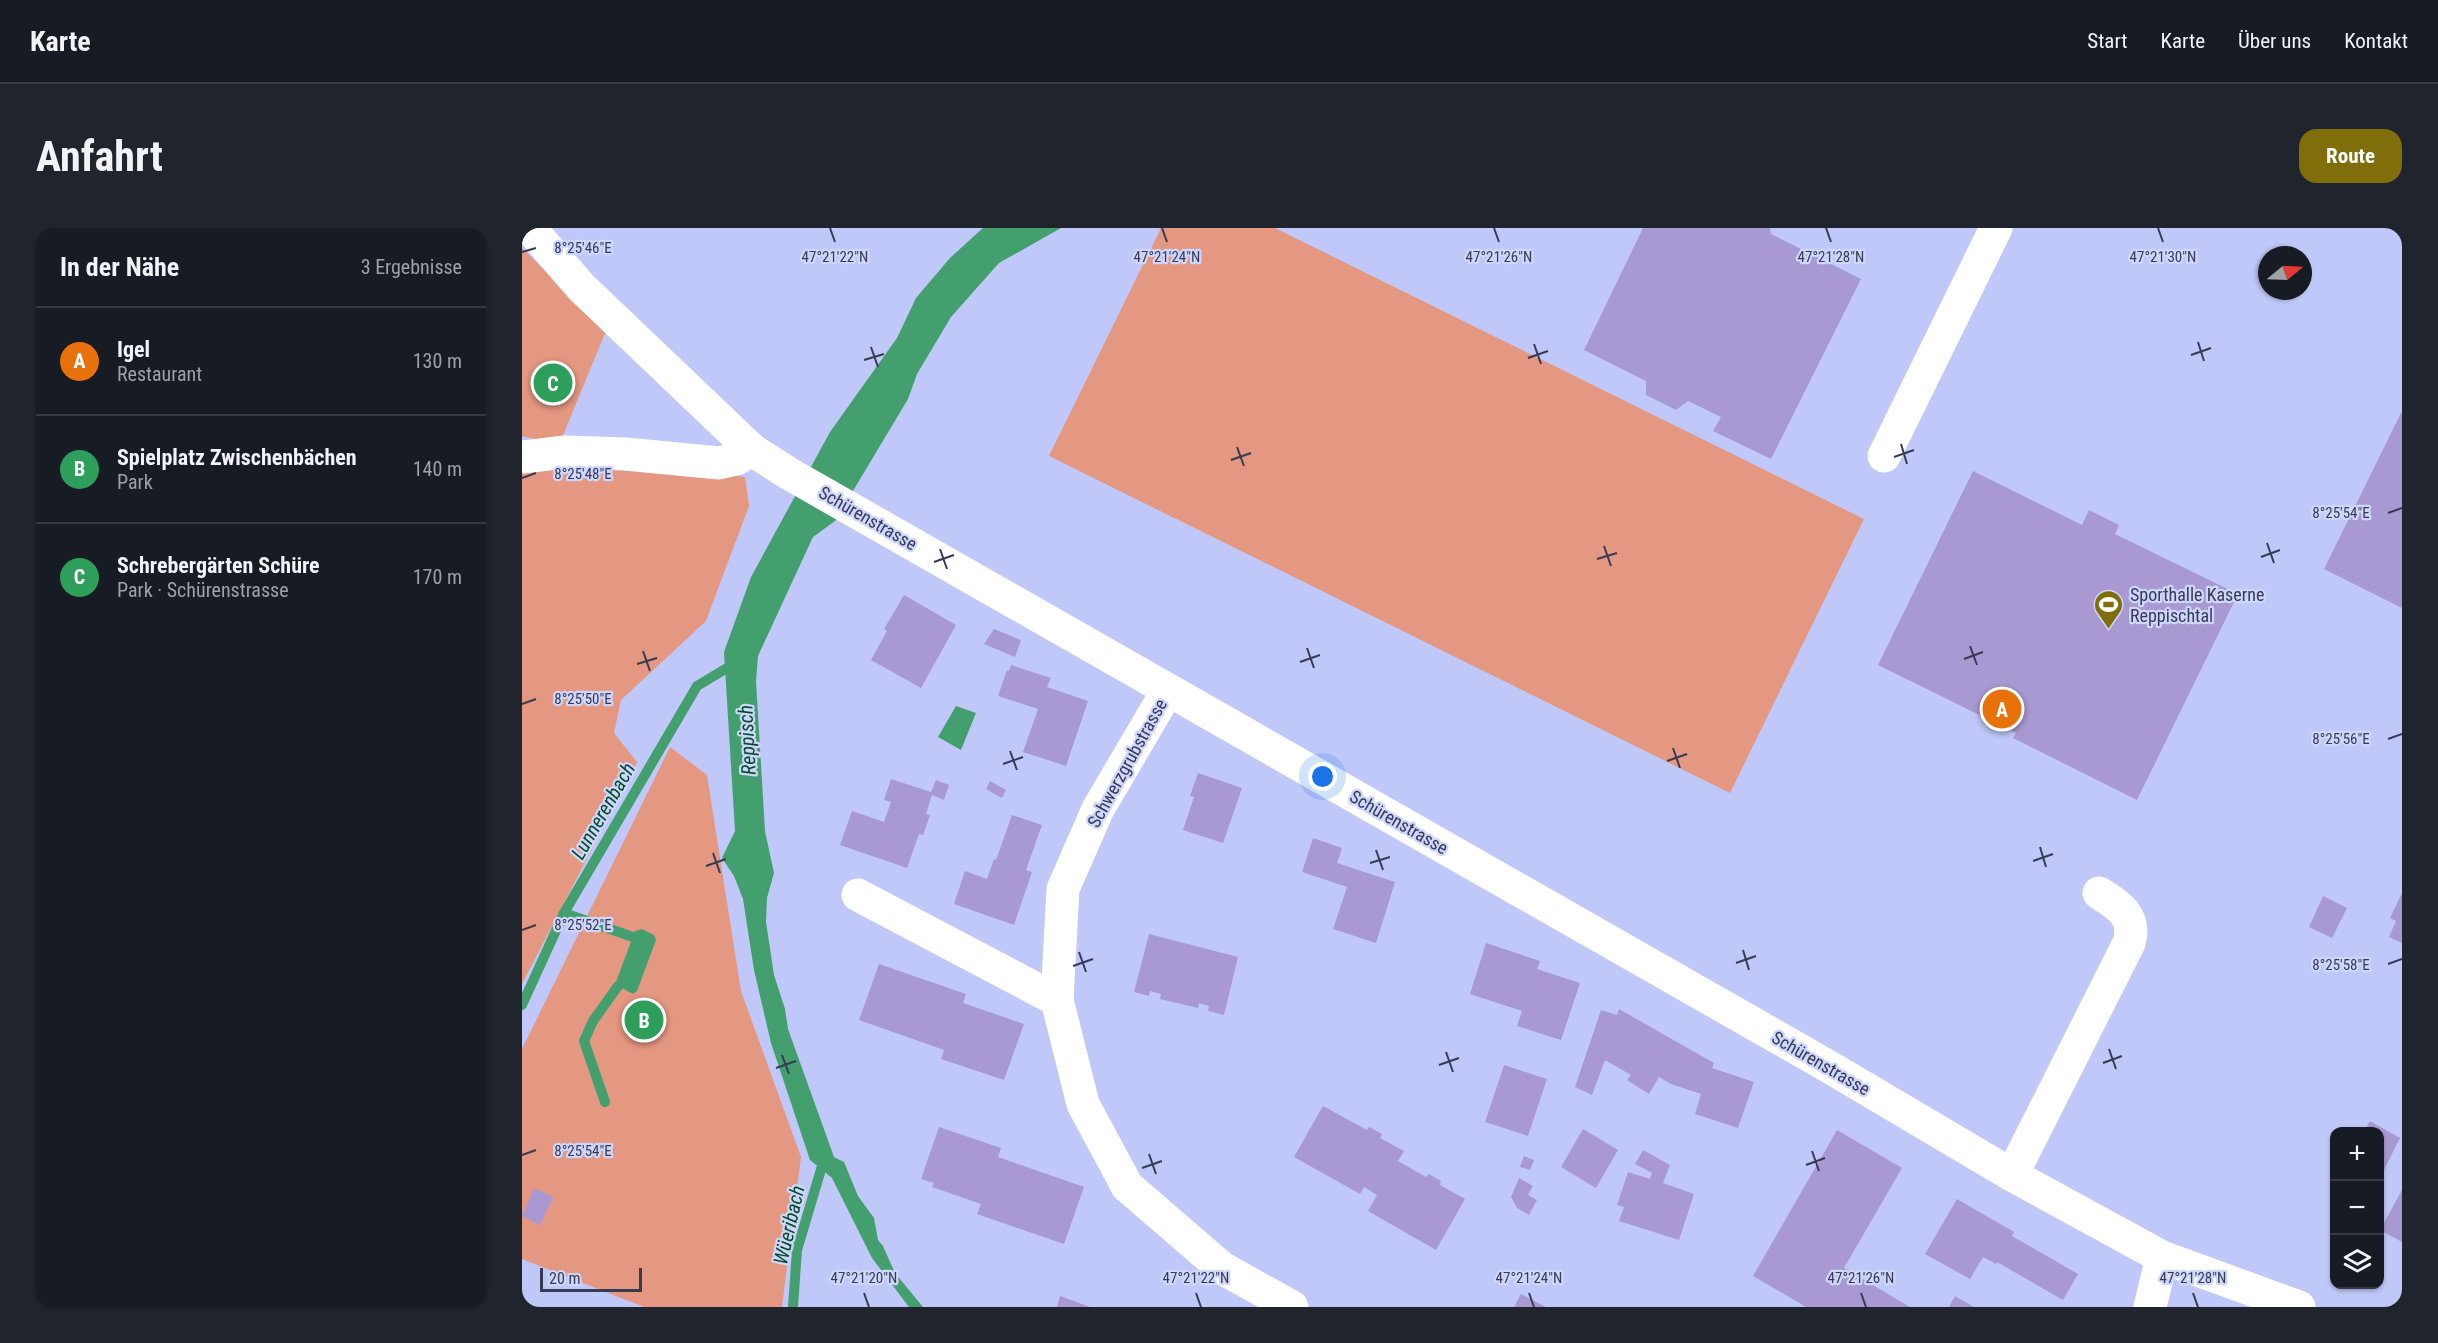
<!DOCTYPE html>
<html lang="de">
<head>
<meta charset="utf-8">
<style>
	:root { --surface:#171b24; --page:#20242c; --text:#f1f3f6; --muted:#9ea1a6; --line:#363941; --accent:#806e0a }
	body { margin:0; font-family:"Roboto Condensed",sans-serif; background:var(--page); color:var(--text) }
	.controls { position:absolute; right:18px; bottom:18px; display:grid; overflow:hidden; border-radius:12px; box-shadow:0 2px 4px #0004 }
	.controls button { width:54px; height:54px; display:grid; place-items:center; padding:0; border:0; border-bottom:2px solid var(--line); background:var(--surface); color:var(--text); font:30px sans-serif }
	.compass { position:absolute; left:1736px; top:18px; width:54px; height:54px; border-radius:50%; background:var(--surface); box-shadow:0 2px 4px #0004; rotate:71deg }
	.scale { position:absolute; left:18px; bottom:15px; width:102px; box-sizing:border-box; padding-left:6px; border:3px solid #373b54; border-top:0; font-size:16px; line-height:21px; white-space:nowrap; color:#373b54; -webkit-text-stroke:4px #cfd6fb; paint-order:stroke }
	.you { position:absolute; left:801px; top:549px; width:21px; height:21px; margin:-15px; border:4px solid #fff; border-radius:50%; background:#1a73e8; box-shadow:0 0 0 9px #1a73e833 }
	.badge { display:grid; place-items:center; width:39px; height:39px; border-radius:50%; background:var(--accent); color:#fff; font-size:20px; font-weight:700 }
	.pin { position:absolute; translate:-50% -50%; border:3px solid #fff; box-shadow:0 2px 6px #0006 }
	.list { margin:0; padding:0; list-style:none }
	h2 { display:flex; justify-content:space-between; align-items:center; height:78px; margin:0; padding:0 24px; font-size:26px }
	h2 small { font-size:20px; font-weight:400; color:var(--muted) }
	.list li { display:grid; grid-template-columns:39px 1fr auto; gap:18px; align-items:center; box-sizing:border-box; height:108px; padding:0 24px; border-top:2px solid var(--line) }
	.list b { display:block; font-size:22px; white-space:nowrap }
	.list p { margin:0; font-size:20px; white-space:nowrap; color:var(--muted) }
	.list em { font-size:20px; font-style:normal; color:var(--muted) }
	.icon { flex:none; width:33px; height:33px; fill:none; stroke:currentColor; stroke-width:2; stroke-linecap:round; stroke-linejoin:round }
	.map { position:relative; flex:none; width:1880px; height:1079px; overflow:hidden; border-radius:18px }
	header { display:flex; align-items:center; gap:36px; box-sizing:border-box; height:84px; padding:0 30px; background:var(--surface); border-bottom:2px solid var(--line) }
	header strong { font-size:28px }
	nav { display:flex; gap:33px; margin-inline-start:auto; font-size:21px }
	.intro { display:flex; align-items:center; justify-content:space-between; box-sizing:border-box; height:144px; padding:0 36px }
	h1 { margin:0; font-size:42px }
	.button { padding:15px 27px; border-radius:18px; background:var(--accent); color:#fff; font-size:21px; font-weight:700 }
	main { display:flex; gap:36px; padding:0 36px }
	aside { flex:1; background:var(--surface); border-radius:18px; box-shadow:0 2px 4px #0004 }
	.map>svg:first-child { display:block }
	.green { fill:#e49781 }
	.water { fill:#43a06e }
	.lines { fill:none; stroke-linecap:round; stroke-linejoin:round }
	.stream { stroke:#43a06e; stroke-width:10 }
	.building { fill:#a999d3 }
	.minor { stroke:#fff; stroke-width:33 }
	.ticks { fill:none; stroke:#373b54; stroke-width:2 }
	.labels { text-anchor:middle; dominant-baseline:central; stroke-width:4.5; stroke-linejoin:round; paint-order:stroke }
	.street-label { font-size:18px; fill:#373b54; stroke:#cfd6fb }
	.poi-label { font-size:18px; fill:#373b54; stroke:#cfd6fb; text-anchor:start }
	.water-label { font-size:20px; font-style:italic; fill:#004c2b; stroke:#cfd6fb }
	.ticks-label { font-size:15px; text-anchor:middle; fill:#373b54; stroke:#cfd6fb; stroke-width:4.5; stroke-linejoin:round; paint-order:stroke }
</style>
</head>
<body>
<header>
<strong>Karte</strong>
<nav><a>Start</a><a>Karte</a><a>Über uns</a><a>Kontakt</a></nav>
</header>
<div class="intro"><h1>Anfahrt</h1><a class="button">Route</a></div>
<main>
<aside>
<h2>In der Nähe<small>3 Ergebnisse</small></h2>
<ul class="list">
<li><span class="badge" style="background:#e8710a">A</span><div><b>Igel</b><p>Restaurant</p></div><em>130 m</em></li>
<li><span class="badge" style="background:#2e9e5b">B</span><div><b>Spielplatz Zwischenbächen</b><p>Park</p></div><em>140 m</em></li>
<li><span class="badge" style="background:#2e9e5b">C</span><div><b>Schrebergärten Schüre</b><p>Park · Schürenstrasse</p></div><em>170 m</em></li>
</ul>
</aside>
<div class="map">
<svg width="1880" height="1079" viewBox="0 0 1880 1079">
	<rect width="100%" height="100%" fill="#c0c8f9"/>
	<!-- green -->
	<g class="green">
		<polygon points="639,0 753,0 1342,291 1208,565 527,228"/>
		<polygon points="0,20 84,103 37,217 0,208"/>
		<polygon points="101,235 223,249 227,278 184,393 99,472 92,505 115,534 0,756 0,242"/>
		<polygon points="148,519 185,547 219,763 279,929 260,1079 122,1079 0,1031 0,821"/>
	</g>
	<!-- water -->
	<g class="water">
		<polygon points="461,0 539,0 477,35 429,89 395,146 386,171 313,293 291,309 236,428 234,453 243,603 252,645 245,670 244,694 252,747 263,781 266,801 312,929 322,934 336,968 352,990 356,1012 361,1018 373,1045 401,1079 387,1079 350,1030 310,950 288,932 249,815 232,742 221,671 212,648 200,630 213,603 202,424 229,349 308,204 375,110 394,70 428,30"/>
		<polygon points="434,478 454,485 439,522 416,509"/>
		<polygon points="120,701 132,707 134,712 115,763 111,766 96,758 94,754 113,703"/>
	</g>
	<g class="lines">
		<!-- stream -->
		<g class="stream">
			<polyline points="42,685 111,709"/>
			<polyline points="0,777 42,685 175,458 215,434"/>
			<polyline points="83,874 62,813 71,793 96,758"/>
			<polyline points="271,1079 275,1022 303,928"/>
		</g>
	</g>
	<!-- building -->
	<g class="building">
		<polygon points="1121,0 1248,0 1249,6 1339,51 1249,231 1191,203 1199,189 1166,173 1154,182 1124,167 1124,153 1062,122"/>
		<polygon points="1880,183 1880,380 1802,341"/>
		<polygon points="1451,243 1560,297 1567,282 1597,297 1593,306 1716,366 1615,572 1491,510 1494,505 1356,437"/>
		<polygon points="382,367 434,397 399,460 349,432 365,403 362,401"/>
		<polygon points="472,401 499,412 493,429 462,416"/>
		<polygon points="489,437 529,450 525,459 566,473 544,538 501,524 516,481 476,468 485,442 487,443"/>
		<polygon points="676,545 720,560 701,615 661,602 672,569 668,568"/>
		<polygon points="369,551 409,564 414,552 427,557 422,572 410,567 404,586 408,587 401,607 397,606 385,640 318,617 330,583 362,594 369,574 362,572"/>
		<polygon points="468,553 484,562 480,570 464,561"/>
		<polygon points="490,587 520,597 504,642 510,644 492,697 432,676 443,643 465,651 472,631 474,632"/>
		<polygon points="791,610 820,620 815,635 873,654 854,715 811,701 825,659 780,644"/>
		<polygon points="1880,665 1880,715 1867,709 1874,693 1868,690"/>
		<polygon points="1801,668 1825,680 1810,710 1787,699"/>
		<polygon points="627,706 716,729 702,787 686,783 687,778 677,775 676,780 638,771 639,766 628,763 627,768 612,764"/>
		<polygon points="964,715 1018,733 1015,741 1058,755 1039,812 995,798 1000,783 948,766"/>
		<polygon points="357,736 444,766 441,775 502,796 482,852 419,831 422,822 337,792"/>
		<polygon points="1097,781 1192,835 1190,840 1232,854 1216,900 1173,886 1179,866 1149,856 1137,849 1127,866 1105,852 1109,847 1083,832 1070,867 1053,859 1079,782 1095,787"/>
		<polygon points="982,837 1025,851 1006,908 963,894"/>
		<polygon points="801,878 845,902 847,899 860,906 858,910 882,923 876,933 904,949 907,946 919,953 918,957 943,971 914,1022 846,983 855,967 842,959 838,966 772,929"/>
		<polygon points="1848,893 1878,910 1858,950 1858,904 1842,904"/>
		<polygon points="417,899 479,920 476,929 562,959 542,1016 455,986 459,976 410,959 412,955 399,951"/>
		<polygon points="1061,901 1096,922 1074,960 1039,939"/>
		<polygon points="1315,902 1380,940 1322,1040 1388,1079 1284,1079 1231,1048"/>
		<polygon points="1121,922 1148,937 1141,955 1172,966 1157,1012 1097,993 1102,979 1095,977 1106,944 1128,951 1130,945 1113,936"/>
		<polygon points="1002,928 1012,932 1008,942 998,939"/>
		<polygon points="997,950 1011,958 1006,967 1015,972 1007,987 995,980 989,969"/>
		<polygon points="12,960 31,969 18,997 0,988"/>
		<polygon points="1880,962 1880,1014 1858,1002"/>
		<polygon points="1435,971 1492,1004 1490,1008 1556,1046 1541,1072 1475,1034 1474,1036 1461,1029 1448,1051 1403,1026"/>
		<polygon points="999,1066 1024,1079 992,1079"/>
		<polygon points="538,1068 568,1079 535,1079"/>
		<polygon points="1433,1068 1452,1079 1427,1079"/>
	</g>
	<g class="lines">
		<!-- minor -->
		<g class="minor">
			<polyline points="8,0 59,59 230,222 266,245 1304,837 1490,947 1640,1029 1777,1079"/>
			<polyline points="1362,228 1474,0"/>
			<polyline points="0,229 43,224 103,226 197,235 214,231 230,222"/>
			<polyline points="646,462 576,581 541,661 535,772 561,876 605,958 700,1040 770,1079"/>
			<polyline points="336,667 535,772"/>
			<path d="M 1490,947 L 1607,715 C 1615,689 1597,677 1577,665"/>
			<polyline points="1628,1079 1640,1029"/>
		</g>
	</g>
	<!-- ticks -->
	<path class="ticks" d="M 308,0 L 313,14M 640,0 L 645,14M 972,0 L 977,14M 1304,0 L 1309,14M 1636,0 L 1641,14M 0,24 L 14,20M 1676,114 L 1682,133M 1012,116 L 1019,136M 349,119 L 356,139M 1669,127 L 1689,120M 1006,130 L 1026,123M 342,132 L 362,126M 1379,216 L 1385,236M 715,219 L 722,238M 1372,229 L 1392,222M 709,232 L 729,225M 0,250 L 14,245M 1866,285 L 1880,280M 1745,315 L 1752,335M 1082,318 L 1089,338M 418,321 L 425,341M 1739,329 L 1758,322M 1075,331 L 1095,325M 412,334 L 432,327M 1448,418 L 1455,437M 785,420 L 792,440M 121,423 L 128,443M 1442,431 L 1461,424M 778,434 L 798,427M 115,436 L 135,430M 0,476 L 14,471M 1866,511 L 1880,506M 1151,520 L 1158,540M 488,523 L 495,542M 1145,533 L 1165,526M 481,536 L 501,529M 1518,619 L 1524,639M 854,622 L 861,642M 191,625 L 198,645M 1511,633 L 1531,626M 848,635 L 868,629M 184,638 L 204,631M 0,702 L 14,697M 1221,722 L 1227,742M 557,724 L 564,744M 1214,735 L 1234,728M 1866,736 L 1880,731M 551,738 L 571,731M 1587,821 L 1594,841M 924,824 L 931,844M 260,827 L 267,846M 1581,835 L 1600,828M 917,837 L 937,830M 254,840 L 274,833M 1290,923 L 1297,943M 627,926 L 634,946M 0,927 L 14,922M 1284,937 L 1303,930M 620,940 L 640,933M 342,1065 L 347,1079M 674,1065 L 679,1079M 1007,1065 L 1012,1079M 1339,1065 L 1344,1079M 1671,1065 L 1676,1079"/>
	<!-- icons -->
	<defs>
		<symbol id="stadium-pin" viewBox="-11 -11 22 30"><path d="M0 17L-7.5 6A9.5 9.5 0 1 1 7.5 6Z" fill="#806e0a" stroke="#cfd6fb"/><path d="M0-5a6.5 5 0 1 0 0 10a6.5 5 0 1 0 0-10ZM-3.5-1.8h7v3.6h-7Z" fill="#fff"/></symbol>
	</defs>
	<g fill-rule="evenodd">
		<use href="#stadium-pin" x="1570" y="360" width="33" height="45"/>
	</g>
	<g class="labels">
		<!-- street labels -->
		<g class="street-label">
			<text transform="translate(346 290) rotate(30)">Schürenstrasse</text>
			<text transform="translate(605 535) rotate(-61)">Schwerzgrubstrasse</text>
			<text transform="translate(877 594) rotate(30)">Schürenstrasse</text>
			<text transform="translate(1299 835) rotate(30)">Schürenstrasse</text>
		</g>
		<!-- poi labels -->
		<g class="poi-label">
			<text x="1608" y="366">Sporthalle Kaserne<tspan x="1608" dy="21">Reppischtal</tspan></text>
		</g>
		<!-- water labels -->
		<g class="water-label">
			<text transform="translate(225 512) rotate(-93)">Reppisch</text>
			<text transform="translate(81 583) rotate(-60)">Lunnerenbach</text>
			<text transform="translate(267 997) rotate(-77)">Wüeribach</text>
		</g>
	</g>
	<g class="ticks-label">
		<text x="61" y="25">8°25'46"E</text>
		<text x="313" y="34">47°21'22"N</text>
		<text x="645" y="34">47°21'24"N</text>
		<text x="977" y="34">47°21'26"N</text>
		<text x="1641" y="34">47°21'30"N</text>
		<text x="1309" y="34">47°21'28"N</text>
		<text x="61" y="251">8°25'48"E</text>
		<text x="1819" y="290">8°25'54"E</text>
		<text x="61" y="476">8°25'50"E</text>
		<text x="1819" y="516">8°25'56"E</text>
		<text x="61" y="702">8°25'52"E</text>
		<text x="1819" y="742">8°25'58"E</text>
		<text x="61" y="928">8°25'54"E</text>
		<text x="342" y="1055">47°21'20"N</text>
		<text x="674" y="1055">47°21'22"N</text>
		<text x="1007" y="1055">47°21'24"N</text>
		<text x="1339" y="1055">47°21'26"N</text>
		<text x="1671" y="1055">47°21'28"N</text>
	</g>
</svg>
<div class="controls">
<button>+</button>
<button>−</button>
<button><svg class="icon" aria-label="layers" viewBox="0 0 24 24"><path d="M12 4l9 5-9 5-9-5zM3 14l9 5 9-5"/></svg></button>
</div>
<svg class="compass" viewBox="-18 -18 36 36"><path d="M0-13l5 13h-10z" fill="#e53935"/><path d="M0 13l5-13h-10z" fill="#9ea1a6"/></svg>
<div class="scale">20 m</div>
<div class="you"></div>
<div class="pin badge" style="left:1480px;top:481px;background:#e8710a">A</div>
<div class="pin badge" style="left:122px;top:792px;background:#2e9e5b">B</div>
<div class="pin badge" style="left:31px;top:155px;background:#2e9e5b">C</div>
</div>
</main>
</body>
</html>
